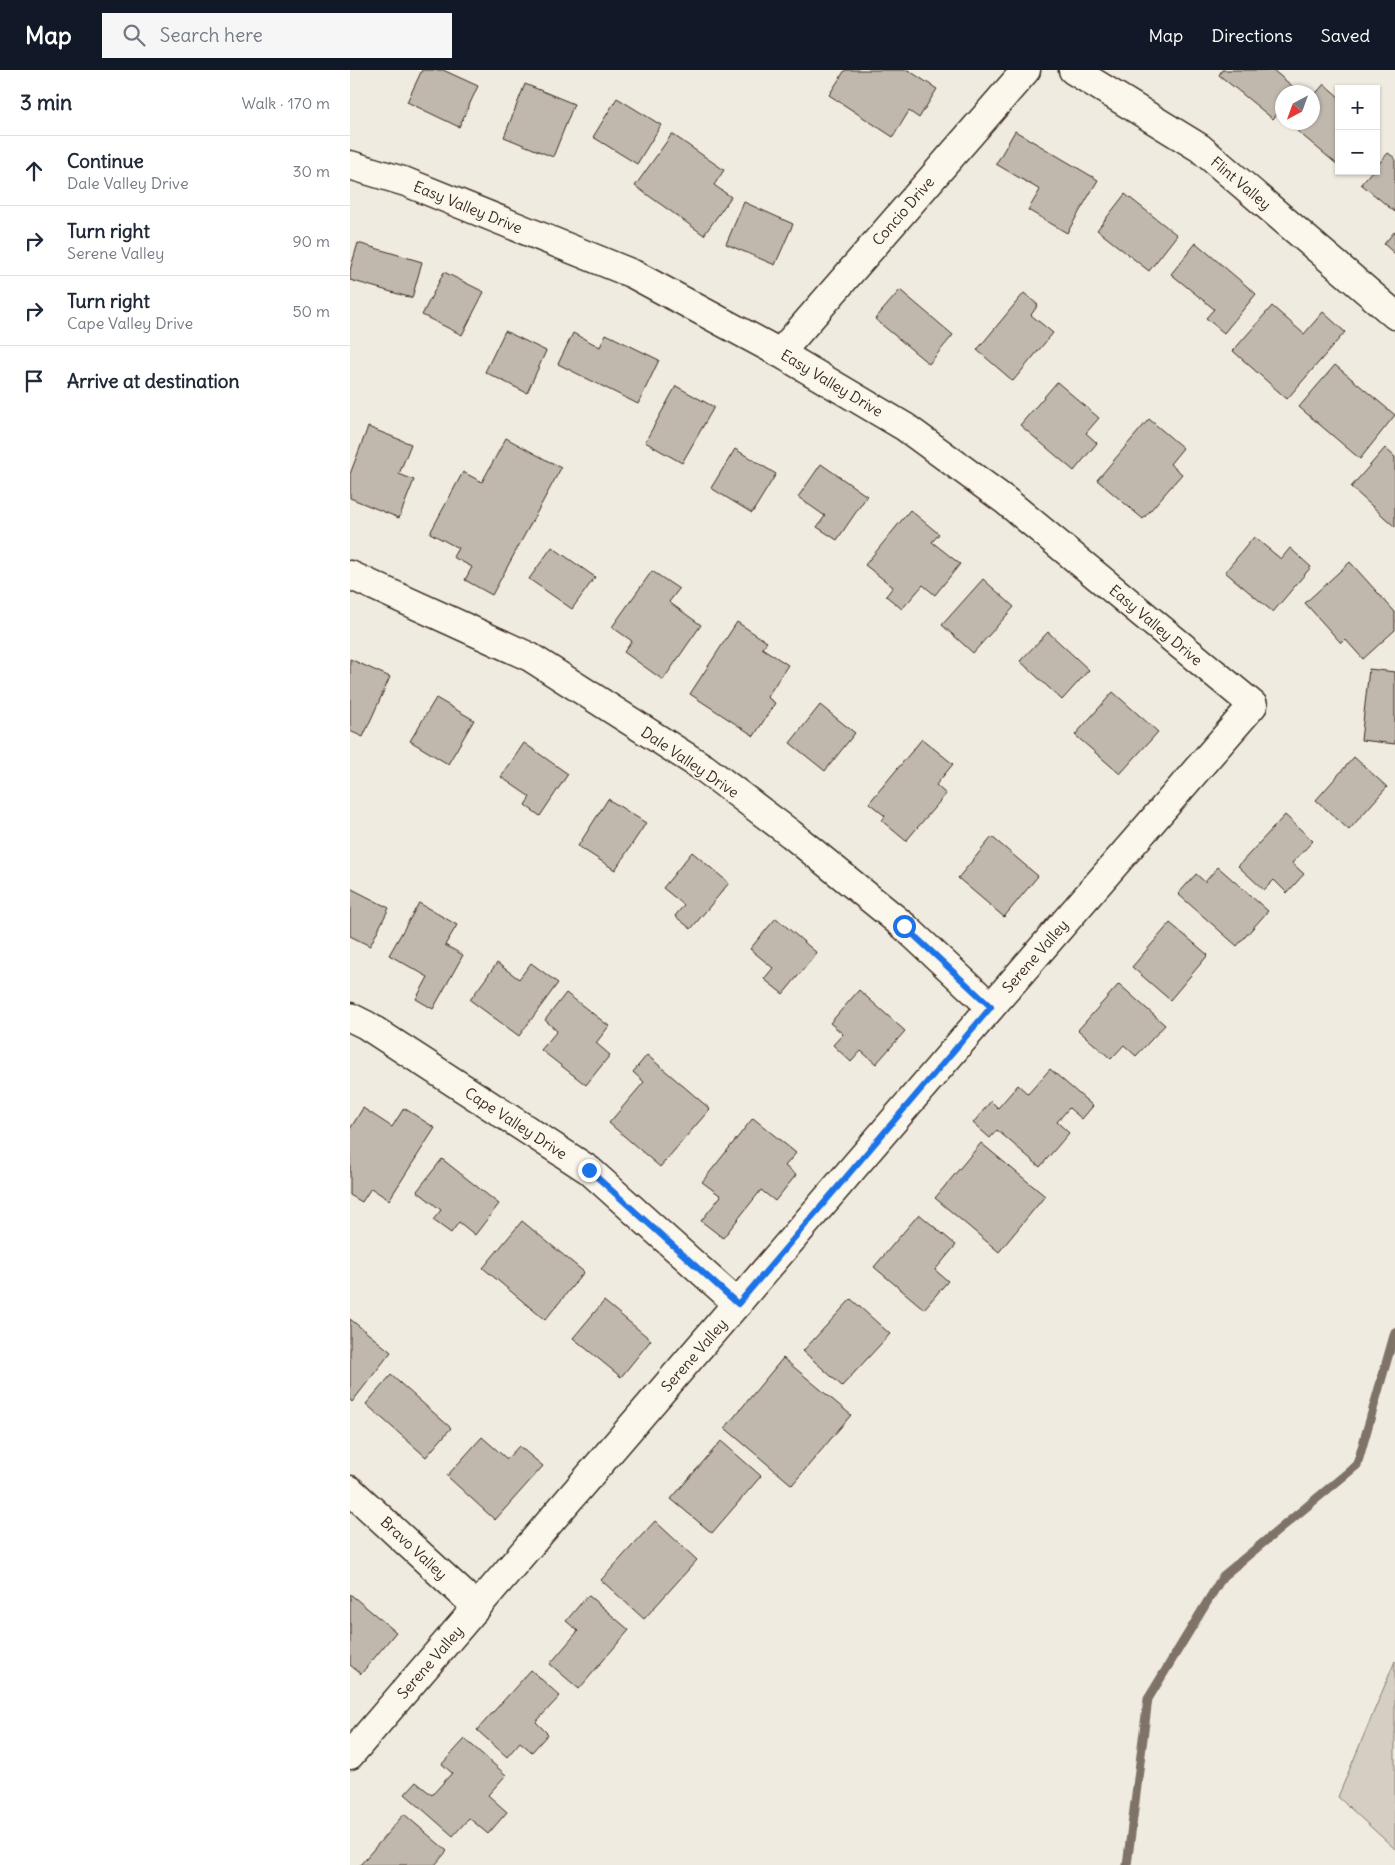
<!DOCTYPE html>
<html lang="en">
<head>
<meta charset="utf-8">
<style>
	:root { --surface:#fff; --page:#f6f6f7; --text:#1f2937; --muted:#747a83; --line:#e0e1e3; --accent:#111827 }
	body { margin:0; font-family:Delius,sans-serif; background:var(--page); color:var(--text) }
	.controls { position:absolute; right:15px; top:15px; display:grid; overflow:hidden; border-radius:0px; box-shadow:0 1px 4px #0004 }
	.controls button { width:45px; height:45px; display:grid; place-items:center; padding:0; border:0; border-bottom:1px solid var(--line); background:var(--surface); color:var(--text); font:25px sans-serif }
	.compass { position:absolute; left:925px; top:15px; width:45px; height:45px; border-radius:50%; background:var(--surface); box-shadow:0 1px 4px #0004; rotate:221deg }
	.stop { position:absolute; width:15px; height:15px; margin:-11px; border:4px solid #1a73e8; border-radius:50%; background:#fff }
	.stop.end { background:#1a73e8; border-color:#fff; box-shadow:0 1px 5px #0008 }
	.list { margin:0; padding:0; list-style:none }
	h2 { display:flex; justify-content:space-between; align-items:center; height:65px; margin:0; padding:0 20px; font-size:21px }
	h2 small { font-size:16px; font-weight:400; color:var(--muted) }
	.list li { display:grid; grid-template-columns:32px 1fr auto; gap:15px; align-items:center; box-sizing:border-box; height:70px; padding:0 20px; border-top:1px solid var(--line) }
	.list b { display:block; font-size:19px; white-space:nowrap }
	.list p { margin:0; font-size:16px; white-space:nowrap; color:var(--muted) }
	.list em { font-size:16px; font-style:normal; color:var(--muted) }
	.icon { flex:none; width:28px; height:28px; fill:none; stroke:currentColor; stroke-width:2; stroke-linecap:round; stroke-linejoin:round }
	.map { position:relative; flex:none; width:1045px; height:1795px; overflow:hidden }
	header { display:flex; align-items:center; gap:30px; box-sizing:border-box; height:70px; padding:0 25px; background:var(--accent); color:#fff }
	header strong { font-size:24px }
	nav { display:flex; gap:28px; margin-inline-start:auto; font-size:18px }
	.search { width:350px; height:45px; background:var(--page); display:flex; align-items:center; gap:12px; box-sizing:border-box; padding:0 18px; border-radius:0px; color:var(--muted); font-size:19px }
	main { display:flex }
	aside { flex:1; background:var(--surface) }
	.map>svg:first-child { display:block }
	.green { fill:#d5cec3; stroke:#887c70 }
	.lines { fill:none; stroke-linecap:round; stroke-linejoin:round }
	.stream { stroke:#7f7367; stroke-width:9 }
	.building { fill:#c0b8ad; stroke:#3b2a1e }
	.minor-casing { stroke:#3b2a1e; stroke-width:31 }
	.minor { stroke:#fbf7ec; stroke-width:28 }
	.route { stroke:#1a73e8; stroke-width:6 }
	.labels { text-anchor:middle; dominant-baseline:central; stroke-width:4; stroke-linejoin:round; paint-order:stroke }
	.street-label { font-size:15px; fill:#3b2a1e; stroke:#fbf7ec }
</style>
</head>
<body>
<header>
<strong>Map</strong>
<div class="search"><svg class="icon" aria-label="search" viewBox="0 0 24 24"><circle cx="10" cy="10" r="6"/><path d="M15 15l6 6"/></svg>Search here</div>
<nav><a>Map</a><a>Directions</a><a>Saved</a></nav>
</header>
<main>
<aside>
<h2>3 min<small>Walk · 170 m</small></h2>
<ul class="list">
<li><svg class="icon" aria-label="ahead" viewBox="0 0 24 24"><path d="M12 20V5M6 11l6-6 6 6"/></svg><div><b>Continue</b><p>Dale Valley Drive</p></div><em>30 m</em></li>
<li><svg class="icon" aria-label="right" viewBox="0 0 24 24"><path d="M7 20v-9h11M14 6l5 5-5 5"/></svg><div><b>Turn right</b><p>Serene Valley</p></div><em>90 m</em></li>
<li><svg class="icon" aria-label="right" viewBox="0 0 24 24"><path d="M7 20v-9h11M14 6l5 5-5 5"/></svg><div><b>Turn right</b><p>Cape Valley Drive</p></div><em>50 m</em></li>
<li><svg class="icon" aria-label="arrive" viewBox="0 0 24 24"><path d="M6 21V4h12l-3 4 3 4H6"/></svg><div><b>Arrive at destination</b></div></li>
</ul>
</aside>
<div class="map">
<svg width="1045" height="1795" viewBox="0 0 1045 1795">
	<rect width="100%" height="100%" fill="#f0ebe0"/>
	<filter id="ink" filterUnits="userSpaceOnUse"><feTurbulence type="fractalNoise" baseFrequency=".02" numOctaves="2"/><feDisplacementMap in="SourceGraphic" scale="10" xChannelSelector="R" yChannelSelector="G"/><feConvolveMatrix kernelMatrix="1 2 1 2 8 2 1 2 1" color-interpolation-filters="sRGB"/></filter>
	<g filter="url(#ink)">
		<!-- green -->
		<polygon class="green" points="1045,1591 1045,1779 988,1727"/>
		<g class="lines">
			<!-- stream -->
			<polyline class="stream" points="777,1795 798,1629 873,1506 1007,1395 1045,1262"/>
		</g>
		<!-- building -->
		<g class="building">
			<polygon points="72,0 93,0 128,16 109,57 57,32"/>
			<polygon points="495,0 558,0 587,19 569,48 559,41 543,67 479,25"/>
			<polygon points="872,0 923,0 947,20 946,22 932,22 932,38 923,49 869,5"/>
			<polygon points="175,14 224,34 203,87 154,67"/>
			<polygon points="974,14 989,27 989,96 940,55 942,52 962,52 962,28"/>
			<polygon points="267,28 311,55 287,94 243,67"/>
			<polygon points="665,61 748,110 717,163 678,140 690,120 646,94"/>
			<polygon points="322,64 374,100 364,115 381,127 354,165 285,116"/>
			<polygon points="1038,83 1045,88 1045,142 1011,114 1022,101 1026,101 1026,97"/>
			<polygon points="775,124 827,165 799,201 747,160"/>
			<polygon points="394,132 443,154 425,195 376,174"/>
			<polygon points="1045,161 1045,184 1034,174"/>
			<polygon points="8,173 72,192 62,228 0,210 0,200"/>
			<polygon points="846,173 906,224 874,263 856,248 864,239 821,204"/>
			<polygon points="94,202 134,222 112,265 72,245"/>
			<polygon points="550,220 603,265 579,294 525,249"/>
			<polygon points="674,223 688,235 681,245 703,263 663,311 627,280"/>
			<polygon points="922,236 954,264 973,242 995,262 937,329 883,281"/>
			<polygon points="155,261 196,281 177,323 135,302"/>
			<polygon points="223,263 250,277 256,264 309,290 288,334 208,294"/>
			<polygon points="985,295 1045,345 1010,389 949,337"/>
			<polygon points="707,312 749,348 736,363 747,373 724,401 670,355"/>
			<polygon points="326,316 364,337 332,393 295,372"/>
			<polygon points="799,349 833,378 820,394 832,404 793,449 747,410"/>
			<polygon points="18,357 61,374 49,404 64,410 49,448 0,428 0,404"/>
			<polygon points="156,368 211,398 142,525 115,510 122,497 103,487 108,478 80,463 113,402 132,412"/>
			<polygon points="1035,378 1045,387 1045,457 1001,417"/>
			<polygon points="385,379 426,404 402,443 361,418"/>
			<polygon points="471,394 517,426 487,470 467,457 475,446 448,427"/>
			<polygon points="560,440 589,464 582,472 610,494 585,525 573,515 552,539 536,526 543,517 515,495"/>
			<polygon points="904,467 931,489 940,478 961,497 923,542 875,502"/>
			<polygon points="202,477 245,507 222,539 179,509"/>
			<polygon points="1000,492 1045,542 1045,560 1013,589 995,569 991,573 955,533"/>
			<polygon points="302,501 329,519 319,532 351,555 313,610 274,582 282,571 262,557"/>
			<polygon points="633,509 664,537 623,583 592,555"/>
			<polygon points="387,552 417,572 412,578 438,595 417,627 425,633 404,666 340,624"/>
			<polygon points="698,562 739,600 712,630 670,591"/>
			<polygon points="0,589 40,607 13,667 0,661"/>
			<polygon points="1019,599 1045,602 1045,674 1011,670"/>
			<polygon points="763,622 808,662 770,704 725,665"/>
			<polygon points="86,628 124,650 98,694 60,671"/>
			<polygon points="470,635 505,663 475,701 440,673"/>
			<polygon points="572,669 603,694 586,715 596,724 556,771 532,751 535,746 519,733"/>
			<polygon points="174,673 218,704 190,746 175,735 180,727 151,707"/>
			<polygon points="1004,687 1037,717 999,760 966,730"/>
			<polygon points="258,729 296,753 265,800 228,776"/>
			<polygon points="935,745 963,771 942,793 954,804 937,823 924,810 914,820 888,796"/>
			<polygon points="642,767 688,806 654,847 608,808"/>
			<polygon points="342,782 379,813 341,859 325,846 334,835 313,818"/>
			<polygon points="868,797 918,841 887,876 828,824 846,804 855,812"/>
			<polygon points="0,818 39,838 20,876 0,866"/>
			<polygon points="69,833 107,855 95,875 113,885 83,939 66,929 78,907 39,885"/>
			<polygon points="426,848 467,883 433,924 414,909 423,898 400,879"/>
			<polygon points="820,853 858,885 820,930 782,897"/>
			<polygon points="147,893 169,909 181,893 208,913 169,966 120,930"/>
			<polygon points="769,914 815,955 786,986 774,975 761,989 728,960"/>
			<polygon points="509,920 555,961 526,994 511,981 501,992 483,975 493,964 480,953"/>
			<polygon points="216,923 259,956 246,973 260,985 236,1015 191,980 207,961 195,950"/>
			<polygon points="297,985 360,1039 310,1097 259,1053 294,1012 283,1002"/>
			<polygon points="700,999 743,1036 732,1049 719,1038 707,1052 719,1063 690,1097 647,1060 640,1068 623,1053 641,1031 648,1038 668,1015 678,1024"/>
			<polygon points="13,1038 42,1057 54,1038 85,1058 39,1130 21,1118 12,1132 0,1125 0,1059"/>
			<polygon points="403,1048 446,1083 435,1096 446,1105 425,1131 411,1120 373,1168 351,1151 371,1126 352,1112"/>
			<polygon points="631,1073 695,1126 649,1182 585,1128"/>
			<polygon points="92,1089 149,1134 125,1165 109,1152 101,1163 83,1150 91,1140 67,1121"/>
			<polygon points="569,1144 606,1175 585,1200 598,1211 574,1239 524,1197"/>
			<polygon points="172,1151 234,1202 195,1250 133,1198"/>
			<polygon points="501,1229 540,1264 492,1316 453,1281"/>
			<polygon points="254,1231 301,1270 271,1307 223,1268"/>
			<polygon points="0,1249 41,1282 2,1332 0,1330"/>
			<polygon points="433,1288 501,1345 442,1415 375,1358"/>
			<polygon points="41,1305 101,1358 76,1387 16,1334"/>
			<polygon points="132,1367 157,1389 169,1376 193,1396 145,1450 97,1406"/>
			<polygon points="371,1371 411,1406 362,1463 321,1429"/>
			<polygon points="305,1451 347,1490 294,1549 251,1510"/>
			<polygon points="0,1524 46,1562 11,1604 0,1595"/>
			<polygon points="238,1525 279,1560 229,1619 200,1594 228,1561 216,1551"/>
			<polygon points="181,1600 210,1626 186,1652 198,1664 182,1682 170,1672 157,1687 127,1660"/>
			<polygon points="115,1669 156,1705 138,1725 157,1742 138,1764 119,1748 103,1766 55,1724 66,1712 82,1725 102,1703 92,1694"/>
			<polygon points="54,1744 97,1781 85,1795 10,1795"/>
		</g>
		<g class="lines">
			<defs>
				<g id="minor">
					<polyline points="723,0 850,78 1045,245"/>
					<polyline points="0,95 56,112 283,204 430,283 555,357 656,431 903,635 641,937 0,1685"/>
					<polyline points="430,283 676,0"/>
					<polyline points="0,505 180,587 354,698 441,764 554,856 641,937"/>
					<polyline points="0,947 16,955 239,1100 388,1234"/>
					<polyline points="0,1420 127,1537"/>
				</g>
			</defs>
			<!-- minor casing -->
			<use href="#minor" class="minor-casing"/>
			<!-- minor -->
			<use href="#minor" class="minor"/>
		</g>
	</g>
	<g class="lines" filter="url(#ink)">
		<!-- route -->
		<polyline class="route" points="239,1100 388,1234 641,937 554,856"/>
	</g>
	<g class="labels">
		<!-- street labels -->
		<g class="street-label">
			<text transform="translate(891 113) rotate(40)">Flint Valley</text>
			<text transform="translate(118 137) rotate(22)">Easy Valley Drive</text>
			<text transform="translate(553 141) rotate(-49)">Concio Drive</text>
			<text transform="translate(482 313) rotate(31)">Easy Valley Drive</text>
			<text transform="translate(806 555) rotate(40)">Easy Valley Drive</text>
			<text transform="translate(340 692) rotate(34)">Dale Valley Drive</text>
			<text transform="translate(685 886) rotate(-49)">Serene Valley</text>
			<text transform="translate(166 1053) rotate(33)">Cape Valley Drive</text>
			<text transform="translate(344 1285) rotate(-49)">Serene Valley</text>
			<text transform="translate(64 1478) rotate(43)">Bravo Valley</text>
			<text transform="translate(80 1592) rotate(-49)">Serene Valley</text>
		</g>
	</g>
</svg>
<div class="controls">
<button>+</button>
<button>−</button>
</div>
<svg class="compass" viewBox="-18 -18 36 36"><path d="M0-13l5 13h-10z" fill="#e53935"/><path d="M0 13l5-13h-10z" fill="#747a83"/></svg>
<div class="stop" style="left:554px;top:856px"></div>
<div class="stop end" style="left:239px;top:1100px"></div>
</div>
</main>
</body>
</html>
